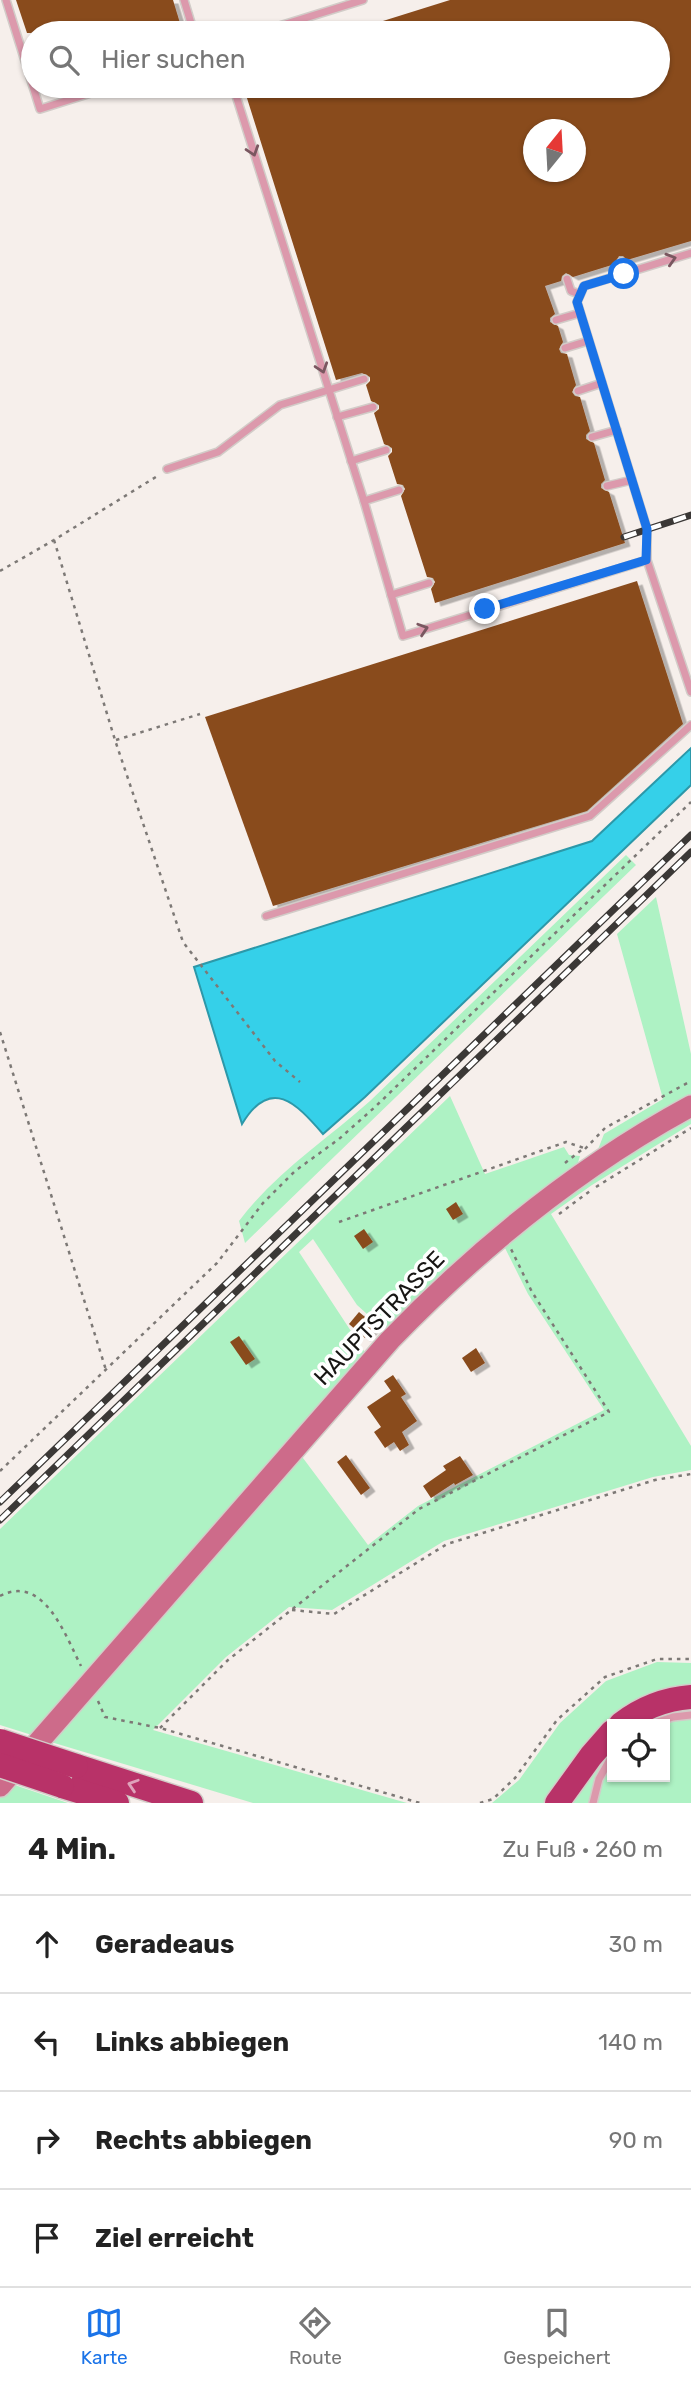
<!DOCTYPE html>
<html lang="de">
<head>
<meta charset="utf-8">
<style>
	:root { --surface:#fff; --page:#f6f6f6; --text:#222; --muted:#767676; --line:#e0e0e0; --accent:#1a73e8 }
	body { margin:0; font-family:Rubik,sans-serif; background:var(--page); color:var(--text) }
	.controls { position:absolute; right:21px; bottom:21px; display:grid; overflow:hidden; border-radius:0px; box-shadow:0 2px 5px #0004 }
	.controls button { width:63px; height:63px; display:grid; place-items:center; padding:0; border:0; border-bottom:2px solid var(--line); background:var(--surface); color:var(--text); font:35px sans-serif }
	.compass { position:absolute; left:523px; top:119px; width:63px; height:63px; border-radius:50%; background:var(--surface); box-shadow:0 2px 5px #0004; rotate:18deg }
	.stop { position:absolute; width:21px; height:21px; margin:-16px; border:5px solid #1a73e8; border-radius:50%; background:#fff }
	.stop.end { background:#1a73e8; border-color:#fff; box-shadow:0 2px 7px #0008 }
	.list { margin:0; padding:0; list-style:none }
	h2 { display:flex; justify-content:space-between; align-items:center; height:91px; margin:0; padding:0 28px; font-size:30px }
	h2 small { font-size:23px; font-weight:400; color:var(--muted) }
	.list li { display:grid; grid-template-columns:46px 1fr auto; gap:21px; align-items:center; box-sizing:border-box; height:98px; padding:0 28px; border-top:2px solid var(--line) }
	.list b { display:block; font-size:26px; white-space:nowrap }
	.list em { font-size:23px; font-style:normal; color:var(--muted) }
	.icon { flex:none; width:38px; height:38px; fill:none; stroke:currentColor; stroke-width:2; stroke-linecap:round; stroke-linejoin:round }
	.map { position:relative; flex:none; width:691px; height:1803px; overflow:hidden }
	.search { position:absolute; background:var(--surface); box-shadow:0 2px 5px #0004; left:21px; right:21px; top:21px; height:77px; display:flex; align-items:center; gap:18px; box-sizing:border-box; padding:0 24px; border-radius:38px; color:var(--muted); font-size:26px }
	.sheet { height:483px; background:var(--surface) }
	nav { display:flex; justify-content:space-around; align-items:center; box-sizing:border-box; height:98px; border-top:2px solid var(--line); background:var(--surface); font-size:19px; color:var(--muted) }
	nav a { display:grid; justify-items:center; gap:4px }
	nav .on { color:var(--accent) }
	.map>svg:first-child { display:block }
	.green { fill:#aef2c4 }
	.water { fill:#35d0e9; stroke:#2c98a9; stroke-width:2 }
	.building { fill:#894b1e; fill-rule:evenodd; filter:url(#shadow) }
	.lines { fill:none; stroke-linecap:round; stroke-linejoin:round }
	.service-casing { stroke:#d2ccc8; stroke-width:10 }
	.secondary-casing { stroke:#d2ccc8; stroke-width:24 }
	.trunk-casing { stroke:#d2ccc8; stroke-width:27 }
	.path { stroke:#7d7976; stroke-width:2.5; stroke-dasharray:3.5 5; stroke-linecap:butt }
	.service { stroke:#dc99ac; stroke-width:7 }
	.secondary { stroke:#cd6b8a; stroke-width:21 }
	.trunk { stroke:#b83268; stroke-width:24 }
	.rail-casing { stroke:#3b3836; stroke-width:7 }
	.rail { stroke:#fff; stroke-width:4.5; stroke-dasharray:13; stroke-linecap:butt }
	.trunk-bridge-casing { stroke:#d2ccc8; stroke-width:27; stroke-linecap:butt }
	.trunk-bridge { stroke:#b83268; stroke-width:24 }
	.oneway { stroke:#7a5760 }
	.oneway2 { stroke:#dfa3bb }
	.route { stroke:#1a73e8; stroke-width:9 }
	.labels { text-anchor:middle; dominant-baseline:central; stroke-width:7; stroke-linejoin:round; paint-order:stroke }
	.street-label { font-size:23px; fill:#171513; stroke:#fff }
</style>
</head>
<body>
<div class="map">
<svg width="691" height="1803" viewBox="0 0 691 1803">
	<defs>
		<filter id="shadow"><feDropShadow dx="5.5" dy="3.5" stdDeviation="0" flood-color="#0004"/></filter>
	</defs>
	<rect width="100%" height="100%" fill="#f6efeb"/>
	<!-- green -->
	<g class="green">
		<path d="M 626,855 L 636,865 L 245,1243 L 239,1221 C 275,1173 325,1141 370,1101 Z"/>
		<polygon points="656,897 691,1054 691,1096 597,1152 604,1134 663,1099 617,934"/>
		<polygon points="450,1096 485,1174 564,1147 569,1155 580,1156 577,1166 387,1332 357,1305 313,1239 299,1252 366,1354 35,1736 0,1725 0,1529"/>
		<polygon points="691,1115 691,1124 592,1185 551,1214 691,1446 691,1470 653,1477 444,1541 332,1610 289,1607 226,1657 153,1730 407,1803 253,1803 51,1742 300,1454 368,1545 418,1506 604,1410 528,1294 503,1244 559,1200"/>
		<polygon points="657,1662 691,1663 691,1689 682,1689 561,1782 544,1803 492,1803 519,1780 560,1723 606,1681"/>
		<polygon points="691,1706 691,1803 566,1803 612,1743 612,1777 665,1777 665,1724 634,1724 650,1715"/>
		<polygon points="0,1780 68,1803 0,1803"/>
	</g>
	<!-- water -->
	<path class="water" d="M 691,748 L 691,785 L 365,1097 L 323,1134 C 296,1103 271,1076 242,1124 L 194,967 L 592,841 Z"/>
	<!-- building -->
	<g class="building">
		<polygon points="16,0 173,0 183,33 27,33"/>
		<path d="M 450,0 L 691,0 L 691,241 L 627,260 L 623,256 L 619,256 L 615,264 L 573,277 L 566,273 L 562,276 L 561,281 L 545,286 L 555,314 L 550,318 L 550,322 L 558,326 L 563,342 L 559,349 L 561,353 L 567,354 L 576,385 L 572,392 L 575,396 L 580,397 L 590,431 L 586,435 L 586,439 L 594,443 L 605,480 L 601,484 L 601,488 L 609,492 L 625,543 L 435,603 L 431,589 L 435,582 L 433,578 L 427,577 L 401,496 L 405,489 L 403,485 L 397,484 L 388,456 L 392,452 L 392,448 L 384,444 L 374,413 L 379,409 L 379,405 L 371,401 L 366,385 L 370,381 L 370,377 L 362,373 L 336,380 L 246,95 L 251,86 L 658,86 L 658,33 L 352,33 L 351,31 ZM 534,130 L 576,130 L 576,172 L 534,172 Z"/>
		<polygon points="637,581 683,724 587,811 273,906 205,717"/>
		<polygon points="456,1202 463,1214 453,1220 446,1209"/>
		<polygon points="364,1229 373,1242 363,1249 354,1236"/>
		<polygon points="359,1312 376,1326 365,1338 349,1324"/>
		<polygon points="239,1336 255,1359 246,1365 230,1342"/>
		<polygon points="476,1348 485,1363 471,1372 462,1358"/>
		<polygon points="393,1375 406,1394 401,1397 417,1421 402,1432 409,1445 400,1451 394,1442 385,1448 374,1432 381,1427 367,1407 391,1391 384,1381"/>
		<polygon points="346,1455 370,1488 361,1495 337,1462"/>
		<polygon points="460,1456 473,1475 455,1485 454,1483 431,1498 423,1486 446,1470 443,1466"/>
	</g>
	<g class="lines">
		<defs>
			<g id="service">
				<polyline points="6,0 40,109 113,86"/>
				<polyline points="184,0 194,33"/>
				<polyline points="257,33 363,0"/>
				<polyline points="233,86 364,501 403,636 647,560"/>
				<polyline points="691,253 584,286 577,302 647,529 647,560 691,692"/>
				<polyline points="621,262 624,274"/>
				<polyline points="567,279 571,291 579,294"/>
				<polyline points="556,320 580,313"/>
				<polyline points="565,348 588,341"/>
				<polyline points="578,391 602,383"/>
				<polyline points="337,417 373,407"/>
				<polyline points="592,437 617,430"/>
				<polyline points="351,461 386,450"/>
				<polyline points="167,469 218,452 280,405 364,379"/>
				<polyline points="607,486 632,480"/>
				<polyline points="364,501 399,490"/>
				<polyline points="391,595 429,583"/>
				<polyline points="266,916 590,816 691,725"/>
				<polyline points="651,1724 673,1717 691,1715"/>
				<polyline points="593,1803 599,1779 612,1756"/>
			</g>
			<path id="secondary" d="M 0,1786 L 390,1340 C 479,1248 578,1167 691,1106"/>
			<g id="trunk">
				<path d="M 621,1724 C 642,1708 664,1699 691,1697"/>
				<polyline points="76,1766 191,1803"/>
				<polyline points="62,1786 117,1803"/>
				<polyline points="557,1803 591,1756 612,1732"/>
			</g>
		</defs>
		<!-- service casing -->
		<use href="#service" class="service-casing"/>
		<!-- secondary casing -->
		<use href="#secondary" class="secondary-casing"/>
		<!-- trunk casing -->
		<use href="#trunk" class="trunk-casing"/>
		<!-- path -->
		<g class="path">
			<polyline points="54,540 115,740 183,942 275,1061 300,1082"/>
			<polyline points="0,571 54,540 159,475"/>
			<polyline points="116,740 200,714"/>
			<polyline points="0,1032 106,1370"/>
			<polyline points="585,1149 605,1128 691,1081"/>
			<polyline points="565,1163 584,1148"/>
			<polyline points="596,1187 691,1128"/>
			<polyline points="559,1214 590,1191"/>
			<polyline points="339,1222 566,1142 584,1148"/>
			<polyline points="0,1471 217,1263 263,1203 295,1171 339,1139 375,1107 691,802"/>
			<path d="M 0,1596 C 44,1573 66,1637 81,1666"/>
			<polyline points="292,1610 334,1614 447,1544 655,1480 691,1474"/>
			<polyline points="98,1701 105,1717 160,1728 420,1803"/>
			<polyline points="160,1728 228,1660 419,1509 609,1412 532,1292 511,1249"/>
			<polyline points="480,1803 493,1799 515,1778 557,1720 605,1677 657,1659 691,1659"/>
		</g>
		<!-- service -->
		<use href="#service" class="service"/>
		<!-- secondary -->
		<use href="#secondary" class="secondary"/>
		<!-- trunk -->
		<use href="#trunk" class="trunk"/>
		<defs>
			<g id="rail">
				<polyline points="624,537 691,515"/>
				<polyline points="0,1502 691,835"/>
				<polyline points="0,1520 691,852"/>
			</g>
		</defs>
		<!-- rail casing -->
		<use href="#rail" class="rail-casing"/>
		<!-- rail -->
		<use href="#rail" class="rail"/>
		<defs>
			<g id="trunk-bridge">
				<polyline points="0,1741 76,1766"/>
				<polyline points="0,1765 62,1786"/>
			</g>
		</defs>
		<!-- trunk-bridge casing -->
		<use href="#trunk-bridge" class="trunk-bridge-casing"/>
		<!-- trunk-bridge -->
		<use href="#trunk-bridge" class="trunk-bridge"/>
	</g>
	<!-- one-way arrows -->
	<defs><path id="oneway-chevron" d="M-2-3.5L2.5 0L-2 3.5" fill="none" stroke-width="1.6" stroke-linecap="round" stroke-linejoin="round" transform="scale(1.75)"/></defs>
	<g class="oneway">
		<use href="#oneway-chevron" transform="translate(253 151) rotate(72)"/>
		<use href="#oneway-chevron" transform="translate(671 259) rotate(-17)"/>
		<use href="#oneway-chevron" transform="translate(322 368) rotate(72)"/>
		<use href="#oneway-chevron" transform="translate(423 629) rotate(-18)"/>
	</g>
	<use class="oneway2" href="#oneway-chevron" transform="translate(133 1785) rotate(-162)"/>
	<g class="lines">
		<!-- route -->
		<polyline class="route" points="485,609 646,560 647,529 577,302 584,286 624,274"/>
	</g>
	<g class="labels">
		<!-- street labels -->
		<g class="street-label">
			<text transform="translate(379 1318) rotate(-46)">HAUPTSTRASSE</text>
		</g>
	</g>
</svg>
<div class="controls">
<button><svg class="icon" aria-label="locate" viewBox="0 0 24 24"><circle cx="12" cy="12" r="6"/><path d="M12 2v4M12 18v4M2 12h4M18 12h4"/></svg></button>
</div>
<svg class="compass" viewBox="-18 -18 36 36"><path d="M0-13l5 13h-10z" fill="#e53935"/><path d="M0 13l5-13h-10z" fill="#767676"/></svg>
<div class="stop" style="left:624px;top:274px"></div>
<div class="stop end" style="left:485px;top:609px"></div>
<div class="search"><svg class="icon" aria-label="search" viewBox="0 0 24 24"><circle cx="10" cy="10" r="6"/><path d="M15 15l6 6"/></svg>Hier suchen</div>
</div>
<section class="sheet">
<h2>4 Min.<small>Zu Fuß · 260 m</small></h2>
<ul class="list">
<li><svg class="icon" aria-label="ahead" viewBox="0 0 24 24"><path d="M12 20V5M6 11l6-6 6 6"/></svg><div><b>Geradeaus</b></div><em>30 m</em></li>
<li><svg class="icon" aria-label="left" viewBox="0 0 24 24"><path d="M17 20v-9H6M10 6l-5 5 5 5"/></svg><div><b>Links abbiegen</b></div><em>140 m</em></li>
<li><svg class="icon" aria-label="right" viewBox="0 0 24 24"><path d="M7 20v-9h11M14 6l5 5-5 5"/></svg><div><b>Rechts abbiegen</b></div><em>90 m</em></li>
<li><svg class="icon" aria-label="arrive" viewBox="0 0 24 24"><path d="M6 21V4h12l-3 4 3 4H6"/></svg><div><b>Ziel erreicht</b></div></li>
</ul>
</section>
<nav>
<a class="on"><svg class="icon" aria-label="map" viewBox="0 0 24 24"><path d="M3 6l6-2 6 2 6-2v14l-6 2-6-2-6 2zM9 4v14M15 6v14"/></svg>Karte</a>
<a><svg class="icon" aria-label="directions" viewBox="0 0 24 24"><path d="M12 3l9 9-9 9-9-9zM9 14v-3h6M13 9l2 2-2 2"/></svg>Route</a>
<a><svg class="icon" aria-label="saved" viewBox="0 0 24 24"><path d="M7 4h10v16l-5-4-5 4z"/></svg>Gespeichert</a>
</nav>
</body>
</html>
